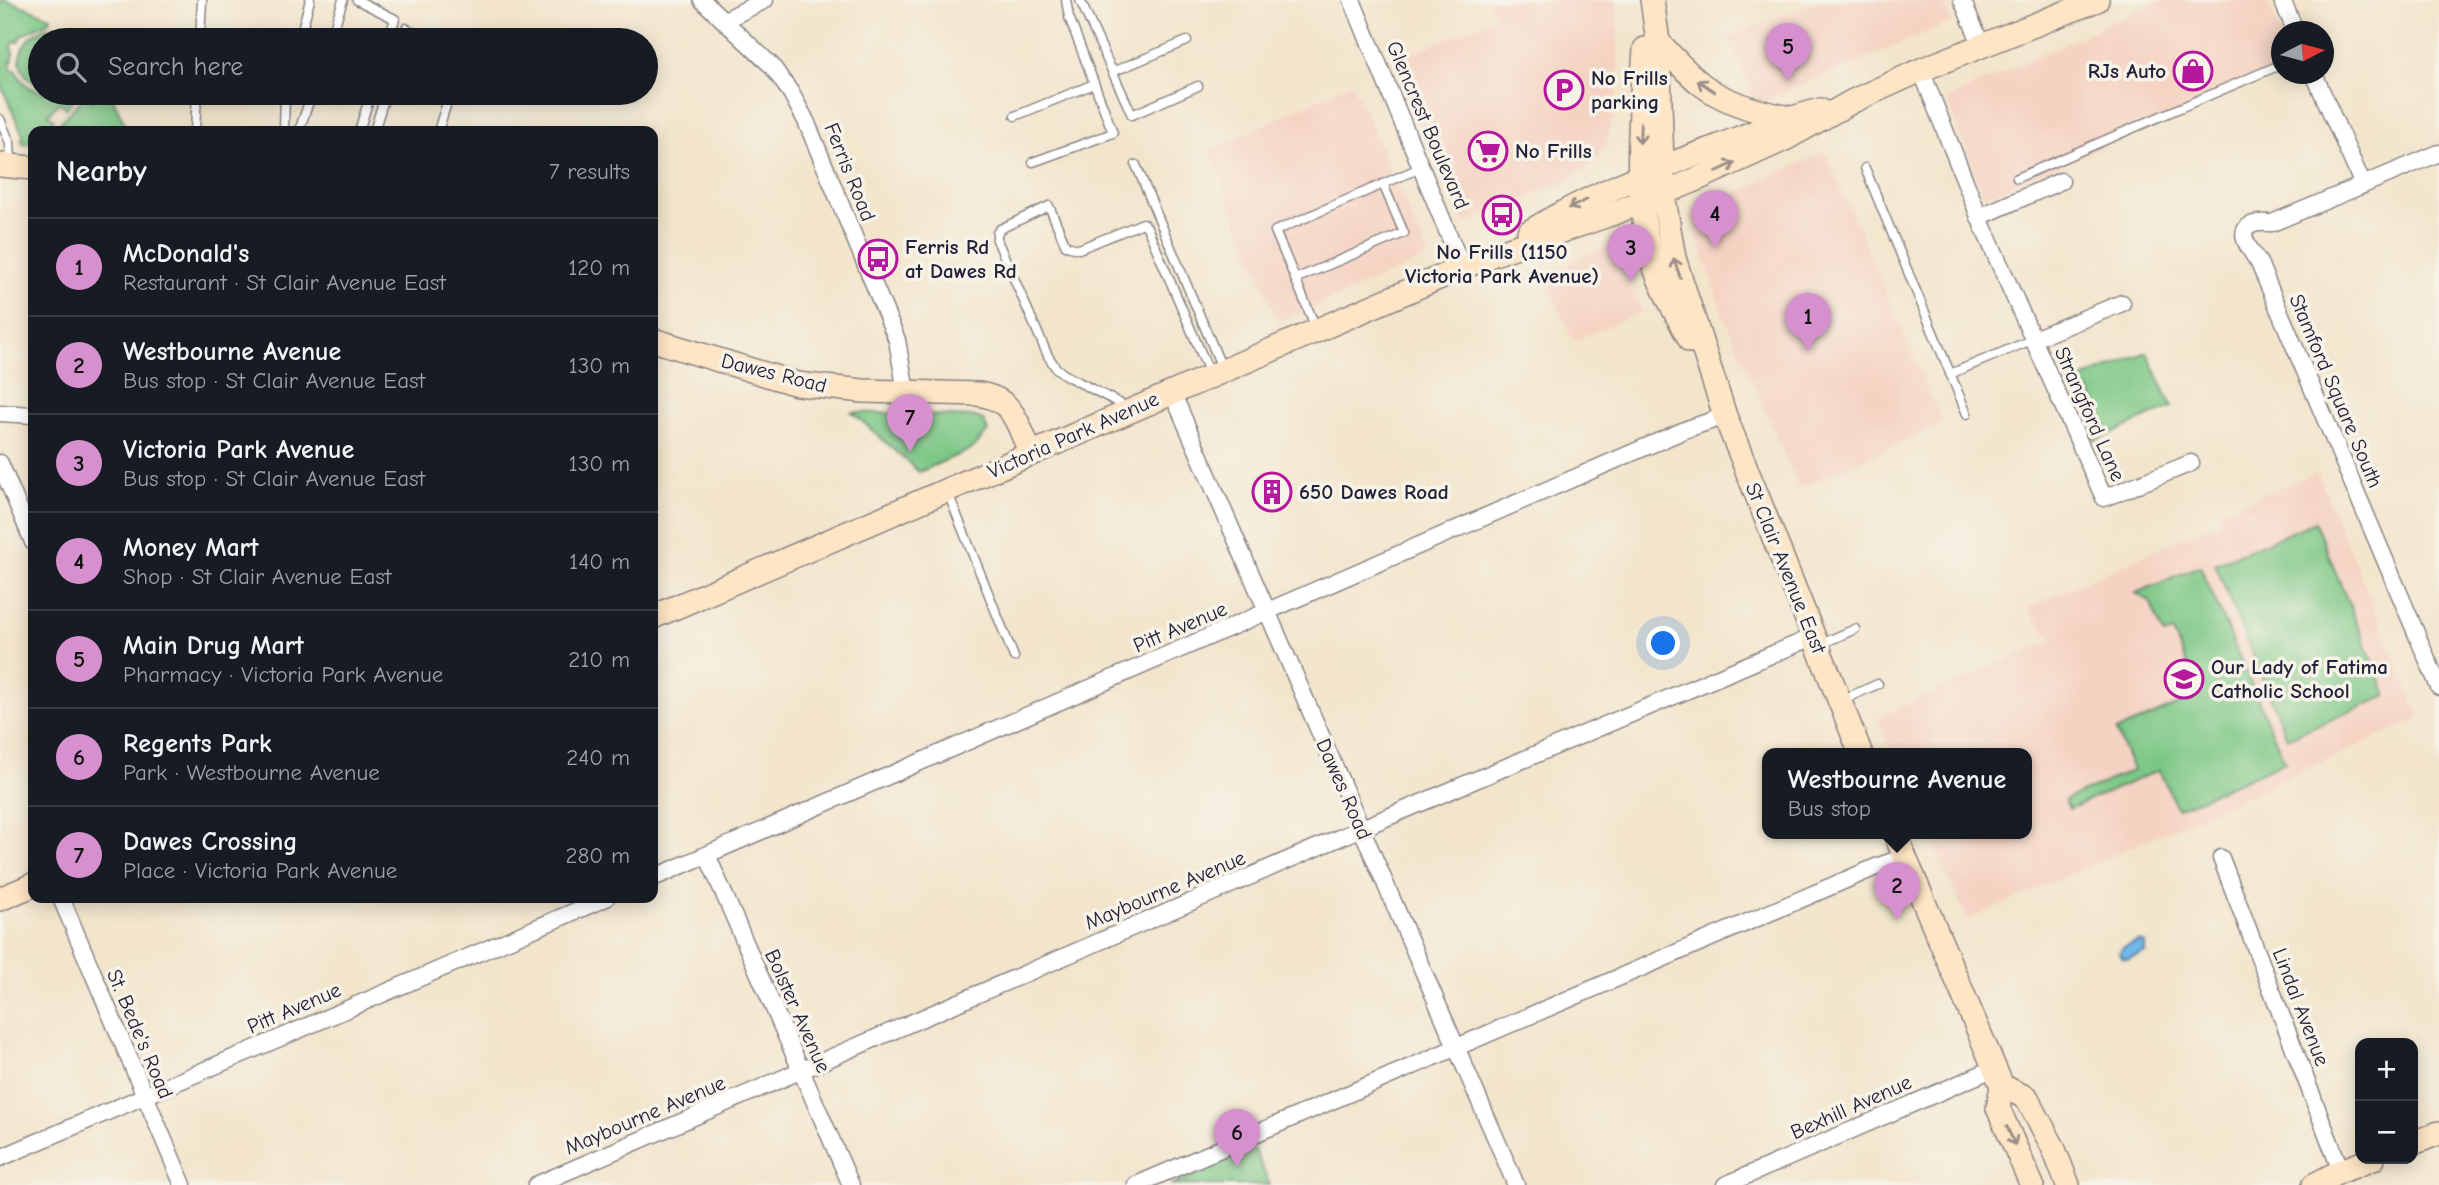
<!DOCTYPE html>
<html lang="en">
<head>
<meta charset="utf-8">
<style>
	:root { --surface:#171b24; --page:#242831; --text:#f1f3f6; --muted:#9ea1a6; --line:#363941; --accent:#d690ce }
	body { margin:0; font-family:"Comic Neue",sans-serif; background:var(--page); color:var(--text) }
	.controls { position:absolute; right:21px; bottom:21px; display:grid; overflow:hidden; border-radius:14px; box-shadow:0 4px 18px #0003 }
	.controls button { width:63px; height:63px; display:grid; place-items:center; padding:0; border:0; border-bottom:2px solid var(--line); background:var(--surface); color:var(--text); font:35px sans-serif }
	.compass { position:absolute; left:2271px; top:21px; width:63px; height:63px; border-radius:50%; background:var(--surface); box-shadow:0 4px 18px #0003; rotate:84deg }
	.you { position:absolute; left:1664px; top:644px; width:24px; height:24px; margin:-18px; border:5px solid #fff; border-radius:50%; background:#1a73e8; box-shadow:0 0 0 10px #1a73e833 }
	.badge { display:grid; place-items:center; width:46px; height:46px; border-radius:50%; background:var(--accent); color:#111; font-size:23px; font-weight:700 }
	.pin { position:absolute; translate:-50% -58px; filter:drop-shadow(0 2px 4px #0008) }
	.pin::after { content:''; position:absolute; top:37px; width:24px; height:21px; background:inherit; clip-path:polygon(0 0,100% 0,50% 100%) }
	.popup { position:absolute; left:1762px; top:748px; width:270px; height:91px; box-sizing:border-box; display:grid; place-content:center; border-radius:14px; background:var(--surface); filter:drop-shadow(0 2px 5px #0005); font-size:23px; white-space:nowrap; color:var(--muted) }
	.popup b { font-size:26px; color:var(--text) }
	.popup::after { content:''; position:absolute; left:50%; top:100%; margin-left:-14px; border:14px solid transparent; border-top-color:var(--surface) }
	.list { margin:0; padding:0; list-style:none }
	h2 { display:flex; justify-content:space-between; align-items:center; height:91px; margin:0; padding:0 28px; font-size:30px }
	h2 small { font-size:23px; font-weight:400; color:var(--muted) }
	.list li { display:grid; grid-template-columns:46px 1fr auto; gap:21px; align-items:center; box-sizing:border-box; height:98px; padding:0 28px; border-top:2px solid var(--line) }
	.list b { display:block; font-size:26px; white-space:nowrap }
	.list p { margin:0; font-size:23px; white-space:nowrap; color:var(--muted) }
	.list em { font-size:23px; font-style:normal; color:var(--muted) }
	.icon { flex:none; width:38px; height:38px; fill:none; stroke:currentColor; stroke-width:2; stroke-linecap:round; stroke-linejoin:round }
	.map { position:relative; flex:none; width:2439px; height:1185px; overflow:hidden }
	.search { position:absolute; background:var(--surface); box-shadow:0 4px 18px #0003; left:28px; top:28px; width:630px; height:77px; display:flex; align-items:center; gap:18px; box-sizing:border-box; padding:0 24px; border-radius:38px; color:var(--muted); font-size:26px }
	.panel { position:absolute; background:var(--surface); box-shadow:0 4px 18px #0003; left:28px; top:126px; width:630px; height:777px; border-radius:14px }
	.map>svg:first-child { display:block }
	.built { fill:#f5d3c2 }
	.green { fill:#7bc785; stroke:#4e7460; stroke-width:2 }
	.water { fill:#70b8e8; stroke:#496d92; stroke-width:2 }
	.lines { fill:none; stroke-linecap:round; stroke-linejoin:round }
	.lane-casing { stroke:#8a8484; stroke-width:11 }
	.street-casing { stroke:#8a8484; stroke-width:19 }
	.secondary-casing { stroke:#8a8484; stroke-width:26 }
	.lane { stroke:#fff; stroke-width:8 }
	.street { stroke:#fff; stroke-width:16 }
	.secondary { stroke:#fde5c5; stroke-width:23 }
	.oneway { stroke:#9a8d87 }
	.labels { text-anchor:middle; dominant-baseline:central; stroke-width:7; stroke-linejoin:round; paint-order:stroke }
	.poi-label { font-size:21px; font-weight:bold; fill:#22223b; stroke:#f7f3e8; text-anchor:start }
	.street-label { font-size:21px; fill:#22223b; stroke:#f7f3e8 }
</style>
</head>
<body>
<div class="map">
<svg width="2439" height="1185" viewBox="0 0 2439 1185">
	<rect width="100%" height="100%" fill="#f7f3e8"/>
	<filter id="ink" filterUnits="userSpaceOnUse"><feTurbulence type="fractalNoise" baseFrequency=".0143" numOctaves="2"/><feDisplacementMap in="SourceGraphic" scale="14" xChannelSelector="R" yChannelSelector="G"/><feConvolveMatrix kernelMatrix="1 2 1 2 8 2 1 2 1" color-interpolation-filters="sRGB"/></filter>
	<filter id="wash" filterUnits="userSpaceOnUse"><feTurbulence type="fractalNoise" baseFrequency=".00686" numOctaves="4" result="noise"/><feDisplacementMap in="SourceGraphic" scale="28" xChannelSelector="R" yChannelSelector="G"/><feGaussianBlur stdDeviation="1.57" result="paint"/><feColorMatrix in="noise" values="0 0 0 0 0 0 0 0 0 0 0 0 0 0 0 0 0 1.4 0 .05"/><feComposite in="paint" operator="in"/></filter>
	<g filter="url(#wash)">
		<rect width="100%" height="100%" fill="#f2e5cc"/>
		<!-- built -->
		<g class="built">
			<polygon points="1489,0 1617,0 1619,81 1607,143 1596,160 1571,179 1465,224 1390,62 1495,19"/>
			<polygon points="1819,0 1943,0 1952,22 1757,104 1728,38"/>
			<polygon points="2160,0 2267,0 2281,34 2281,72 1984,197 1946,99"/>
			<polygon points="1352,83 1429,257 1278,322 1209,151"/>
			<polygon points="1825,152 1943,424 1799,488 1722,312 1690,214"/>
			<polygon points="1611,244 1642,312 1573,341 1543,276"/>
			<polygon points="2317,472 2420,718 1967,920 1929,834 2026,834 2026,754 1893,754 1877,718 2052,640 2027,608 2219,522 2220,512"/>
		</g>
		<!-- green -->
		<g class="green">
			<path d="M 0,0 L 7,0 L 51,17 L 50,21 L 22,35 L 18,42 L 14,41 L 11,49 L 13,50 L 13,61 L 10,62 L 12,70 L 16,70 C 23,89 40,93 59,94 L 60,97 L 68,95 L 68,93 L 79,93 L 66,108 L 60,102 L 48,114 L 54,120 L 48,126 L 45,123 L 38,129 L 40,131 L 33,131 L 33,138 L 27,144 L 23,143 L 21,139 L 24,137 L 0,83 Z"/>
			<path d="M 53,26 C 67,27 78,29 87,40 L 40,40 L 40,86 C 5,69 20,34 53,26 Z"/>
			<polygon points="97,93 110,93 128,131 52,131 85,96 92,101"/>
			<polygon points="2147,352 2172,407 2094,441 2089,430 2104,423 2089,389 2074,395 2069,384"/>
			<polygon points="852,412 975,417 983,420 988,431 972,449 919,472"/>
			<polygon points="2315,522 2387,696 2287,738 2215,564"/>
			<polygon points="2200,566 2285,762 2177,809 2159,770 2069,809 2065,800 2133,770 2116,731 2200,695 2173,632 2164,635 2150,602 2136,593"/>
			<polygon points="1254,1149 1270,1185 1171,1185"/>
		</g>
		<!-- water -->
		<polygon class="water" points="2139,941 2145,943 2145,952 2128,959 2122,958 2120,952 2123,947"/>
	</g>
	<g filter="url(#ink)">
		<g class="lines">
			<defs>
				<g id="lane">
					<polyline points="357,0 395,19 388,40"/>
					<polyline points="1080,0 1132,115 1198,86"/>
					<polyline points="200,40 202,0"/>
					<polyline points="299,40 310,0"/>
					<polyline points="330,40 343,0"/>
					<polyline points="402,40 406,28 428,40"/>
					<polyline points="1112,72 1187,41"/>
					<polyline points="1015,116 1094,84"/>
					<polyline points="0,119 10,143 11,163"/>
					<polyline points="195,131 197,93"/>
					<polyline points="284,131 285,93"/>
					<polyline points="299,131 312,93"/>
					<polyline points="359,131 371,93"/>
					<polyline points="374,131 386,93"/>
					<polyline points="438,131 450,93"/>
					<polyline points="1033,162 1113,133 1069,17 1066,0"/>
					<polyline points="1136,165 1222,368"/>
					<polyline points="1865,168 1967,414"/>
					<polyline points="2017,178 2282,64"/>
					<polyline points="1295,279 1404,233 1383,184"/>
					<polyline points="1316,328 1275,231 1422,167"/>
					<polyline points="1950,374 2034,339"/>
					<polyline points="1127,407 1065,375 1056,368 1048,356 997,240 997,233 1000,229 1049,206 1066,246 1079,249 1143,223 1147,227 1210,374"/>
					<polyline points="948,493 1014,657"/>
					<polyline points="1819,645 1855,629"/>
					<polyline points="1842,700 1878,684"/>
				</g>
				<g id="street">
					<polyline points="702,0 772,66 791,93 806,121 897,340 906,392"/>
					<polyline points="1352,0 1462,267"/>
					<polyline points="1962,0 1982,46"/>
					<polyline points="2282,0 2296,32"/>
					<polyline points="725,20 765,0"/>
					<polyline points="1921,70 1984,229 2104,498 2191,463"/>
					<polyline points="2314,74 2363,185"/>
					<path d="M 2439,153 L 2272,223 C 2267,223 2260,222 2254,224 C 2232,230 2253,253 2259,263 L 2439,687"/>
					<polyline points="1979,217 2061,181"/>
					<polyline points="2034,339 2122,303"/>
					<polyline points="1172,392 1516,1185"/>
					<polyline points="0,413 33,415"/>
					<polyline points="0,463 33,542"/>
					<polyline points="707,855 851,1185"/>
					<polyline points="2221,858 2341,1171"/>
					<polyline points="653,878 1687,429 1725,416"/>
					<polyline points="61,898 183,1185"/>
					<polyline points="0,1158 606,898"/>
					<polyline points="536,1185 1362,828 1813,637"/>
					<polyline points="1136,1185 1876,867 1904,857"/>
					<polyline points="1725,1185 1995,1068"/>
				</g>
				<g id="secondary">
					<polyline points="1652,0 1658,42 1663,194 1674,258 1725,416 1861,754"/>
					<path d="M 1658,42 C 1672,56 1685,71 1701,84 C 1725,103 1762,113 1791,118"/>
					<path d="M 1645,49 C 1640,122 1632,198 1655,268 C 1664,293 1678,318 1691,341"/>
					<polyline points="0,165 33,168"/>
					<path d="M 1529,232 C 1589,195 1653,170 1719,146 C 1752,133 1785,119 1820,110"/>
					<path d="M 653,340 L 797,384 L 863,391 L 978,394 C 1015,399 1017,424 1031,454"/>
					<polyline points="653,617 1494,254 1614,213 1693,181 1787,138 1853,101 1921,70 2097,0"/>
					<polyline points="1895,834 2002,1086 1998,1108 2032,1185"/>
					<polyline points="0,899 33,885"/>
					<polyline points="2002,1086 2027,1098 2053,1147 2068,1185"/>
					<polyline points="2413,1143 2439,1133"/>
					<polyline points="2314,1185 2341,1171 2373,1159"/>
				</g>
			</defs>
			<!-- lane casing -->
			<use href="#lane" class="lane-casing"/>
			<!-- street casing -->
			<use href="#street" class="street-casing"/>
			<!-- secondary casing -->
			<use href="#secondary" class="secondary-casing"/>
			<!-- lane -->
			<use href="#lane" class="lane"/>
			<!-- street -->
			<use href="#street" class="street"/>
			<!-- secondary -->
			<use href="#secondary" class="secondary"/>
		</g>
		<!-- one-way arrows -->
		<defs><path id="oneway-shaft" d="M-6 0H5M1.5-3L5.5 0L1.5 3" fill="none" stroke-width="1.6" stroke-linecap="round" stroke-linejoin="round" transform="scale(1.75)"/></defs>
		<g class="oneway">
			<use href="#oneway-shaft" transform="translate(1706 86) rotate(-146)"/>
			<use href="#oneway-shaft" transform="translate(1640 133) rotate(92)"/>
			<use href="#oneway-shaft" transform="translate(1726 167) rotate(-25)"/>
			<use href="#oneway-shaft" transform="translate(1578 204) rotate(154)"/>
			<use href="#oneway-shaft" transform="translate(1677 268) rotate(-109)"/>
			<use href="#oneway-shaft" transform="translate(2011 1136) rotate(66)"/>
		</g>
	</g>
	<!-- icons -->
	<defs>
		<symbol id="shop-ring" viewBox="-11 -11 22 22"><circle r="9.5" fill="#f7f3e8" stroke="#b5179e" stroke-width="1.5"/><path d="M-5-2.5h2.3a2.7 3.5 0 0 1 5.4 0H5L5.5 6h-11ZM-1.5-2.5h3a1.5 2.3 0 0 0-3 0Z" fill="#b5179e"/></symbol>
		<symbol id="parking-ring" viewBox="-11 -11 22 22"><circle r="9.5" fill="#f7f3e8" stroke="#b5179e" stroke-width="1.5"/><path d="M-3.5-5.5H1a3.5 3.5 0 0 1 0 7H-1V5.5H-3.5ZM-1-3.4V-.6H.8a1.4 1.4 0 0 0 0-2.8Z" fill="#b5179e"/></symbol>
		<symbol id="supermarket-ring" viewBox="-11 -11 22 22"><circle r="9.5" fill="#f7f3e8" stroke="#b5179e" stroke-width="1.5"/><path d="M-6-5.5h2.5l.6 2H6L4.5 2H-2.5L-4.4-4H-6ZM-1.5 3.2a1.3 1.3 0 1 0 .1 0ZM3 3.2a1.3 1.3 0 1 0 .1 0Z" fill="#b5179e"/></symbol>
		<symbol id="bus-ring" viewBox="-11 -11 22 22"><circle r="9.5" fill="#f7f3e8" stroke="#b5179e" stroke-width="1.5"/><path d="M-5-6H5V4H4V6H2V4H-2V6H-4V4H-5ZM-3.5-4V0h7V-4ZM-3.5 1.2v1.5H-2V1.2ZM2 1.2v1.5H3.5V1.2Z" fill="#b5179e"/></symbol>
		<symbol id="building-ring" viewBox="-11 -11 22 22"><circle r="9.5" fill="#f7f3e8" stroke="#b5179e" stroke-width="1.5"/><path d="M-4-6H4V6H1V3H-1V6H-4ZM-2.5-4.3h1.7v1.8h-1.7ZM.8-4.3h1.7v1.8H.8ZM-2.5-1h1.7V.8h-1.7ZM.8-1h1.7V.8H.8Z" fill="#b5179e"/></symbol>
		<symbol id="school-ring" viewBox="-11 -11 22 22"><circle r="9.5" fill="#f7f3e8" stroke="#b5179e" stroke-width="1.5"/><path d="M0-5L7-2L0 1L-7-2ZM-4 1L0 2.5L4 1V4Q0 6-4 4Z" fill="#b5179e"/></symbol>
	</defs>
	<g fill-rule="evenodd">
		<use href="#shop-ring" x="2171" y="49" width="44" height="44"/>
		<use href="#parking-ring" x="1542" y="68" width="44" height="44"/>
		<use href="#supermarket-ring" x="1466" y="129" width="44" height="44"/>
		<use href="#bus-ring" x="1480" y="193" width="44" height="44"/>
		<use href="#bus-ring" x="856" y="237" width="44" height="44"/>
		<use href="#building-ring" x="1250" y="470" width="44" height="44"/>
		<use href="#school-ring" x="2162" y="657" width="44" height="44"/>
	</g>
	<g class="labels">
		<!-- poi labels -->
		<g class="poi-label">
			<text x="2166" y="71" text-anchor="end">RJs Auto</text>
			<text x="1591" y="78">No Frills<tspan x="1591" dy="24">parking</tspan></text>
			<text x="1515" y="151">No Frills</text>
			<text x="905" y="247">Ferris Rd<tspan x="905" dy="24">at Dawes Rd</tspan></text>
			<text x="1502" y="252" text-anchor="middle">No Frills (1150<tspan x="1502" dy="24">Victoria Park Avenue)</tspan></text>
			<text x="1299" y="492">650 Dawes Road</text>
			<text x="2211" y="667">Our Lady of Fatima<tspan x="2211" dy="24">Catholic School</tspan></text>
		</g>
		<!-- street labels -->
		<g class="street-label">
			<text transform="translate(1428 125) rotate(67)">Glencrest Boulevard</text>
			<text transform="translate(850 172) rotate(68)">Ferris Road</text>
			<text transform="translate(774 373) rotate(14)">Dawes Road</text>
			<text transform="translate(2336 391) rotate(67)">Stamford Square South</text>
			<text transform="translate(2090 414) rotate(66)">Strangford Lane</text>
			<text transform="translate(1073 435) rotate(-24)">Victoria Park Avenue</text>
			<text transform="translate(1786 568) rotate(68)">St Clair Avenue East</text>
			<text transform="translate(1180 627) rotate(-23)">Pitt Avenue</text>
			<text transform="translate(1344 789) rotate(66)">Dawes Road</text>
			<text transform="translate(1165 890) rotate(-23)">Maybourne Avenue</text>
			<text transform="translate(2301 1007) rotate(69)">Lindal Avenue</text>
			<text transform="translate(294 1008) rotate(-23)">Pitt Avenue</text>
			<text transform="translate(798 1011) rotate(66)">Bolster Avenue</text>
			<text transform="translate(140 1034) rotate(67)">St. Bede's Road</text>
			<text transform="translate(1851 1107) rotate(-24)">Bexhill Avenue</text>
			<text transform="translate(645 1115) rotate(-23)">Maybourne Avenue</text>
		</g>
	</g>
</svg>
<div class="controls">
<button>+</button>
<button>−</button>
</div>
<svg class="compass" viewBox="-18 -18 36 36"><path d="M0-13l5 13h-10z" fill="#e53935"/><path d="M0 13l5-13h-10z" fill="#9ea1a6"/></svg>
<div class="you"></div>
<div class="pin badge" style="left:1808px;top:351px">1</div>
<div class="pin badge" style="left:1897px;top:920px">2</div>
<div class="popup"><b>Westbourne Avenue</b>Bus stop</div>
<div class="pin badge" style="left:1631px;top:282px">3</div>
<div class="pin badge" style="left:1715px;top:248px">4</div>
<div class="pin badge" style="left:1788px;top:81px">5</div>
<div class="pin badge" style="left:1237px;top:1167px">6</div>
<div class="pin badge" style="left:910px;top:452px">7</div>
<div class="search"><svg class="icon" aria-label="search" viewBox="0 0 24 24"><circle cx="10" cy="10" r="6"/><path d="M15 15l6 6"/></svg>Search here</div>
<section class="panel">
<h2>Nearby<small>7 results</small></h2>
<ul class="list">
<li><span class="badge">1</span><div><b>McDonald's</b><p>Restaurant · St Clair Avenue East</p></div><em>120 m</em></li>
<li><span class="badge">2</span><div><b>Westbourne Avenue</b><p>Bus stop · St Clair Avenue East</p></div><em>130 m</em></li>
<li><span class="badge">3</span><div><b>Victoria Park Avenue</b><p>Bus stop · St Clair Avenue East</p></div><em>130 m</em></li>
<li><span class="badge">4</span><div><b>Money Mart</b><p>Shop · St Clair Avenue East</p></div><em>140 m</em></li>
<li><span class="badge">5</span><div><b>Main Drug Mart</b><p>Pharmacy · Victoria Park Avenue</p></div><em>210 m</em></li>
<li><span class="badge">6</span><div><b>Regents Park</b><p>Park · Westbourne Avenue</p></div><em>240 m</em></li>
<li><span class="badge">7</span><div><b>Dawes Crossing</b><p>Place · Victoria Park Avenue</p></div><em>280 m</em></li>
</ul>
</section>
</div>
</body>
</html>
